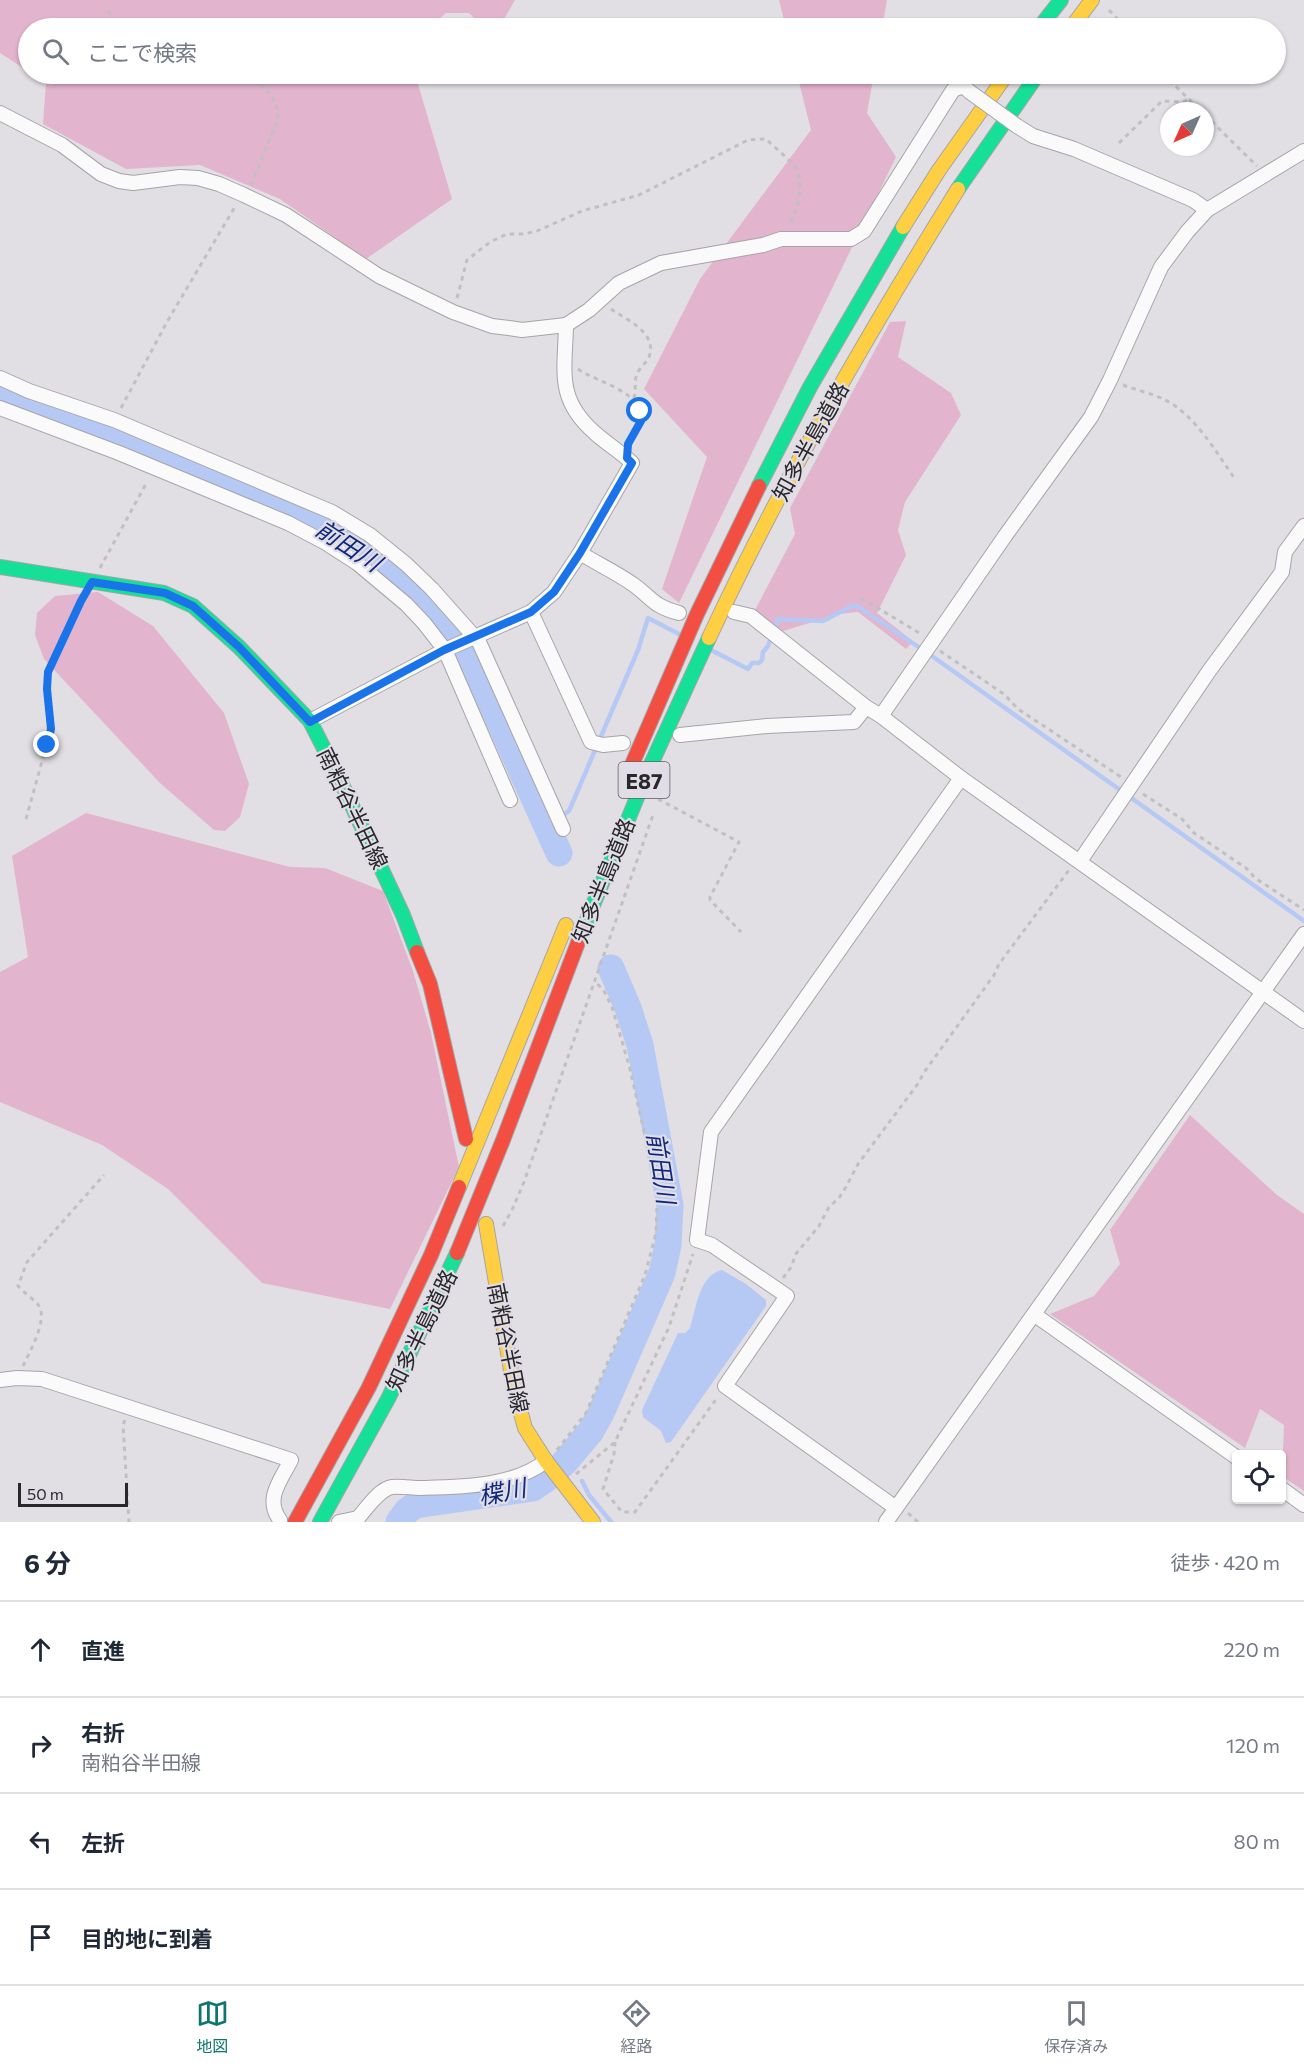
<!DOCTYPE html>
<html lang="ja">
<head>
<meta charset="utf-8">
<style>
	:root { --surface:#fff; --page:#f2f2f3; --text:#1f2937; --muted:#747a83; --line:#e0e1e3; --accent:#0f766e }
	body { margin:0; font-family:Commissioner,"Noto Sans JP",sans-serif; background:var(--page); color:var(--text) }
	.controls { position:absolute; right:18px; bottom:18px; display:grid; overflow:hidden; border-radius:6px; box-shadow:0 2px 4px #0004 }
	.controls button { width:54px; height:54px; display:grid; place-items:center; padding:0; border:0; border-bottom:2px solid var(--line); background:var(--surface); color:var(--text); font:30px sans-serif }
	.compass { position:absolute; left:1160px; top:102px; width:54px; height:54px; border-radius:50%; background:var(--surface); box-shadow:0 2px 4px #0004; rotate:225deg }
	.scale { position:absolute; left:18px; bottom:15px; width:110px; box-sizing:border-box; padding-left:6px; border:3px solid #28272a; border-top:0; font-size:16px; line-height:21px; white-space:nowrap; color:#28272a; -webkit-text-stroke:4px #e1dde6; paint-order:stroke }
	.stop { position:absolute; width:18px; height:18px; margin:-14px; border:4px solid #1a73e8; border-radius:50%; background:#fff }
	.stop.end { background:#1a73e8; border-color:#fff; box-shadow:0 2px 6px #0008 }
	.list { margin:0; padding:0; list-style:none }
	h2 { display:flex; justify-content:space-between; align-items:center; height:78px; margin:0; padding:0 24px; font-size:26px }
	h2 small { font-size:20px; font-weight:400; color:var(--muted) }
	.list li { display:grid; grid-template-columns:39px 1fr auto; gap:18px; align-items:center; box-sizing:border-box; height:96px; padding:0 24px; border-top:2px solid var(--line) }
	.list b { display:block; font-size:22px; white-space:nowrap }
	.list p { margin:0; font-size:20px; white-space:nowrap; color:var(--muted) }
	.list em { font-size:20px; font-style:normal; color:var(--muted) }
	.icon { flex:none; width:33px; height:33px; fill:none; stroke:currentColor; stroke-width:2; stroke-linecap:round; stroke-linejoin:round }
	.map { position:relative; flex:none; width:1304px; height:1522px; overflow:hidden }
	.search { position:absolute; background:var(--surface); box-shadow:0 2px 4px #0004; left:18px; right:18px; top:18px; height:66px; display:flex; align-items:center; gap:15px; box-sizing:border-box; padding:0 21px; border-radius:33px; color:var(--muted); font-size:22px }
	.sheet { height:462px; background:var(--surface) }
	nav { display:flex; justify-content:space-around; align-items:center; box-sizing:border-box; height:84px; border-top:2px solid var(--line); background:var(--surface); font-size:16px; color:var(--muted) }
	nav a { display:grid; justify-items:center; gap:3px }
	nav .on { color:var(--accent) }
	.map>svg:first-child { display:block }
	.forest { fill:#e3b4cd }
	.water { fill:#b6c9f5 }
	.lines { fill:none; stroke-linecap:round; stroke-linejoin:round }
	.stream { stroke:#b6c9f5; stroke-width:4.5 }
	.river { stroke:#b6c9f5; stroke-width:27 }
	.street-casing { stroke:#a6a4a8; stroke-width:16 }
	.fast-casing { stroke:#a6a4a8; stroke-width:16 }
	.slow-casing { stroke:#a6a4a8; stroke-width:16 }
	.jam-casing { stroke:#a6a4a8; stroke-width:16 }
	.path { stroke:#c0c0c1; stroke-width:3; stroke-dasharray:4.5 4.5; stroke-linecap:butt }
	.street { stroke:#fafafb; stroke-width:14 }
	.fast { stroke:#16e098; stroke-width:14 }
	.slow { stroke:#ffcf43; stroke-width:14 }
	.jam { stroke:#f24e42; stroke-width:14 }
	.street-bridge-casing { stroke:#a6a4a8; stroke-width:16; stroke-linecap:butt }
	.street-bridge { stroke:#fafafb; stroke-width:14 }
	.route { stroke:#1a73e8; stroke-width:8 }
	.labels { text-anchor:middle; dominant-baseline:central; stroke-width:4.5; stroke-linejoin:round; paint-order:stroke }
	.shield { fill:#e1dde6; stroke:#605e62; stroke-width:1.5 }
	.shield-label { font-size:21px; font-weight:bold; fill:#28272a }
	.street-label { font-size:22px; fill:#28272a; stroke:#e1dde6 }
	.water-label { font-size:24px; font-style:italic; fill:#0e297c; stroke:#e1dde6 }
</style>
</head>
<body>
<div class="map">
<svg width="1304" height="1522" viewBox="0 0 1304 1522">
	<rect width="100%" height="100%" fill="#e1dfe4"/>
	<!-- forest -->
	<g class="forest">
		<polygon points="0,0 515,0 499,28 484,28 469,13 446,13 429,28 28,28 28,71 0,53"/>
		<polygon points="779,0 887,0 882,28 786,28"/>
		<polygon points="32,74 415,74 452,199 366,259 280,199 200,165 126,169 43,124 46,83"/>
		<polygon points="797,74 874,74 867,113 896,157 679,603 662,589 707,457 644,389 700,279 811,130"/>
		<polygon points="906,321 898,357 951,393 961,415 905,502 898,530 906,555 877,613 913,641 906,649 858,612 839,614 783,631 754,612 795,534 790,508 890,322"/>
		<polygon points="98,592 153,626 224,713 249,784 240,817 225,831 214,830 160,783 44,659 35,635 37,613 55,596"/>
		<polygon points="86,813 290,867 325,868 383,891 413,971 431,1033 459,1167 390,1309 262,1283 168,1189 102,1145 0,1102 0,972 28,957 12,856"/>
		<polygon points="1190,1115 1277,1195 1304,1214 1304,1491 1282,1476 1284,1425 1260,1409 1245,1448 1050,1314 1094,1296 1120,1264 1110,1230"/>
	</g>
	<!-- water -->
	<path class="water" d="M 722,1270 L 746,1284 L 766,1300 L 766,1306 L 671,1442 L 666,1443 L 661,1431 L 643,1417 L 642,1410 L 678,1333 L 685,1333 L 690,1328 C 696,1309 699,1275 722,1270 Z"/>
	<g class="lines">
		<!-- stream -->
		<g class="stream">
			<polyline points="711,650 748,669 752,663 759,663 762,660 763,652 768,646 778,619 823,621 852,606 857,606 932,656 1304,921"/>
			<polyline points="563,815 569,811 638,650 648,618 679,634"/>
			<polyline points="582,1481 589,1495 611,1522"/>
		</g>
		<!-- river -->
		<g class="river">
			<polyline points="0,393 42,411 93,428 301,514 335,531 367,552 425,602 456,638 477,672 559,853"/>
			<polyline points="399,1522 407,1511 415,1505 533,1488 549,1477 565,1462 591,1431 601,1413 662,1273 668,1245 670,1205 640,1045 628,1008 611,968"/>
		</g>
		<defs>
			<g id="street">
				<polyline points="0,113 62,145 101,174 119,181 133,183 180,177 198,178 219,184 244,195 286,215 379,276 453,312 492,326 509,328 522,330 566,325 589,310 619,283 661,263 763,245 781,239 851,239 864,231 953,90 963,86 970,92"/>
				<polyline points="1017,126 1033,136 1074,149 1193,200 1207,210"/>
				<polyline points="0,378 29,391 114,420 332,512 370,535 406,564 432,589 479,642 563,829"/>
				<polyline points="0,408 119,453 288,523 326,543 357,563 406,604 424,623 445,650 510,800"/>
				<path d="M 580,553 C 598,564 617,573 634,585 C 653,599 653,606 679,613"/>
				<polyline points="531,612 591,742 603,745 623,743"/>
				<polyline points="734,612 751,616 866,707 881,716 961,778 1304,1021"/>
				<polyline points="881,716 1005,536 1091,417 1110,380 1161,267 1187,232 1207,210 1304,151"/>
				<path d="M 310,721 L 445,650 L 531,612 L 554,592 L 580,553 L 632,463 C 621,452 607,444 595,433 C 556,399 565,372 566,325"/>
				<polyline points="680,735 767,726 854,722 866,707"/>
				<polyline points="1080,861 1209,671 1282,572 1285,552 1304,526"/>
				<polyline points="1035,1315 1236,1457"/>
				<path d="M 0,1380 L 17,1378 L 42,1379 L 291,1460 C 281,1480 264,1499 280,1520"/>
				<polyline points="1282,1489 1304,1505"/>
				<polyline points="896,1508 725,1386 787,1296 712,1245 697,1240 711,1132 961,778"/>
				<polyline points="339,1522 358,1518"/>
				<path d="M 357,1522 L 358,1518 C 366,1509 379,1489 392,1487 C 400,1486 412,1488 420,1488 C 462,1487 512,1487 546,1461"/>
				<polyline points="886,1522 1304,934"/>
			</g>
			<g id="fast">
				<polyline points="1039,28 1061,0"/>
				<polyline points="958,189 1038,74"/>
				<polyline points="759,486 810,387 903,227"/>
				<polyline points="0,567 164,593 193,606 239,647 310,721 339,778 403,915 417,952"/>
				<polyline points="582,932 647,773 709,638"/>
				<polyline points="320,1522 389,1397 457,1253"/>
			</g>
			<g id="slow">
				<polyline points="1071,28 1092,0"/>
				<polyline points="903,227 939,170 1007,74"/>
				<path d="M 709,638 C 781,483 868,334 958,189"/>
				<polyline points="459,1187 566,925"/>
				<polyline points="486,1224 514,1388 525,1428 546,1461 593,1522"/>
			</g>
			<g id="jam">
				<polyline points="630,769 697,614 759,486"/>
				<polyline points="417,952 430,984 466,1139"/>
				<polyline points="457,1253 503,1140 582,932"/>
				<polyline points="295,1522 369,1387 431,1255 459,1187"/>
			</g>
		</defs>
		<!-- street casing -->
		<use href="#street" class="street-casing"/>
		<!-- fast casing -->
		<use href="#fast" class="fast-casing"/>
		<!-- slow casing -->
		<use href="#slow" class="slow-casing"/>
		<!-- jam casing -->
		<use href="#jam" class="jam-casing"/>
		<!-- path -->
		<g class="path">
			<polyline points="1109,10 1126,28"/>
			<polyline points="108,11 112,18 129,28"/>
			<polyline points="299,28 311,22"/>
			<polyline points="1163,74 1201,111"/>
			<polyline points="1205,115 1257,166"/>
			<polyline points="1119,143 1162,101 1183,102 1189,99"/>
			<polyline points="251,185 278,119 276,103 254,74"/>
			<path d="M 457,298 L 467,260 L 490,242 L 507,234 L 524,234 L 537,231 L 582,211 L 639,195 L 748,140 L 766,139 C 775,148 786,156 794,166 C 806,181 798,209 789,225"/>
			<path d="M 611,309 C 627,320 658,333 649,357 C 646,364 638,368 636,377 C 634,385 637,392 633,400"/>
			<path d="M 578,369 C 595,382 649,392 640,424 C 638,431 632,438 628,444"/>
			<path d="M 1123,385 C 1136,390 1151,393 1163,399 C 1194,413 1216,452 1235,479"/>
			<polyline points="121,408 167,322 236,205"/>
			<polyline points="100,568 147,482"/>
			<polyline points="861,598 921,634"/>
			<polyline points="940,651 1004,694 1018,709 1121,777"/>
			<polyline points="1143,794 1182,819 1194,833 1246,868 1255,878 1304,910"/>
			<polyline points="658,799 739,842 710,897 710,900 741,932"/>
			<polyline points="26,819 51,729 47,689 48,672 84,597"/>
			<polyline points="503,1226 512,1210 524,1182 653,815"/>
			<polyline points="783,1278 792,1266 795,1255 819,1226 829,1207 839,1198 846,1187 858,1164 917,1085 925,1071 994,975 999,964 1069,870"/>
			<path d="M 23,1366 C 29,1353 48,1320 39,1306 C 36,1301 23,1292 18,1286 L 27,1262 L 104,1175"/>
			<polyline points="125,1420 123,1425 129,1522"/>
			<polyline points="615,1442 614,1454 603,1489 622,1512 635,1512 717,1398"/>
			<polyline points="557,1450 586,1413 645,1275 656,1233 657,1203 655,1180 630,1069 612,1007 603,989 595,982"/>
			<polyline points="576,1474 615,1442 669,1327 693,1254"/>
			<polyline points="908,1513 918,1522"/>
		</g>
		<!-- street -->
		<use href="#street" class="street"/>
		<!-- fast -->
		<use href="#fast" class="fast"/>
		<!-- slow -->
		<use href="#slow" class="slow"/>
		<!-- jam -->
		<use href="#jam" class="jam"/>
		<defs>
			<polyline id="street-bridge" points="970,92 1017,126"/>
		</defs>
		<!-- street-bridge casing -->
		<use href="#street-bridge" class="street-bridge-casing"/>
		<!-- street-bridge -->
		<use href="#street-bridge" class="street-bridge"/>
	</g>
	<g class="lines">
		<!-- route -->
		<polyline class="route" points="47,745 51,729 47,689 48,672 81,601 92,582 165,593 193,606 239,647 310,722 444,650 531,612 554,592 580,553 632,463 627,458 628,444 641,421 640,411"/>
	</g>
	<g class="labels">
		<!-- shield labels -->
		<rect class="shield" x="618.5" y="762" width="51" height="36" rx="4.5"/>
		<g class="shield-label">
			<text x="644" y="780">E87</text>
		</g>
		<!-- street labels -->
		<g class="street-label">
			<text transform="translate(810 441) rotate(-61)">知多半島道路</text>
			<text transform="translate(353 808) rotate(64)">南粕谷半田線</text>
			<text transform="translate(603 880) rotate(-68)">知多半島道路</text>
			<text transform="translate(421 1330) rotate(-64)">知多半島道路</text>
			<text transform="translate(509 1348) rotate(79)">南粕谷半田線</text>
		</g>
		<!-- water labels -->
		<g class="water-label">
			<text transform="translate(349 545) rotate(33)">前田川</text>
			<text transform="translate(662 1168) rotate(81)">前田川</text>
			<text transform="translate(502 1491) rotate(-11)">楪川</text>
		</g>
	</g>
</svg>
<div class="controls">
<button><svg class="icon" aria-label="locate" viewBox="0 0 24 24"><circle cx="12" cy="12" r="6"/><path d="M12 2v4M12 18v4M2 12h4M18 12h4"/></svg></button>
</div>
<svg class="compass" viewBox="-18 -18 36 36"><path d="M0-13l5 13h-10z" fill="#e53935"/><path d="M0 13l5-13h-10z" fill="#747a83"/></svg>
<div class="scale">50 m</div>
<div class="stop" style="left:640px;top:411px"></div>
<div class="stop end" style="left:47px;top:745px"></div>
<div class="search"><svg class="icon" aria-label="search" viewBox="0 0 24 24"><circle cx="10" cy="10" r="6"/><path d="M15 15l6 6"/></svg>ここで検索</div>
</div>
<section class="sheet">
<h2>6 分<small>徒歩 · 420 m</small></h2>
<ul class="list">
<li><svg class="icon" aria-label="ahead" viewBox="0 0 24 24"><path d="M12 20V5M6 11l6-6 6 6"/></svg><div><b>直進</b></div><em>220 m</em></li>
<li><svg class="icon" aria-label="right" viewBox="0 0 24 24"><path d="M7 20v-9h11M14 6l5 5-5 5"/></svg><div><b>右折</b><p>南粕谷半田線</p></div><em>120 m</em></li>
<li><svg class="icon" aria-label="left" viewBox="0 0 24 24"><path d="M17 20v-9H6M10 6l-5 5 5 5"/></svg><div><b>左折</b></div><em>80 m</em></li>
<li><svg class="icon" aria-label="arrive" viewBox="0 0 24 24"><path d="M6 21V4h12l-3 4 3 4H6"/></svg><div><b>目的地に到着</b></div></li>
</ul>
</section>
<nav>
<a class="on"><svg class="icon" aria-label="map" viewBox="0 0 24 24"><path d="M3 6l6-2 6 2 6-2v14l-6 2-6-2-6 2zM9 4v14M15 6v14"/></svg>地図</a>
<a><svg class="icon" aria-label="directions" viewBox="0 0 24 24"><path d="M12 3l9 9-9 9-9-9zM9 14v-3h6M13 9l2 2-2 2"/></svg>経路</a>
<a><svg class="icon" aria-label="saved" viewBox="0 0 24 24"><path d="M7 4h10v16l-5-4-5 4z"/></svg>保存済み</a>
</nav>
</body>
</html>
